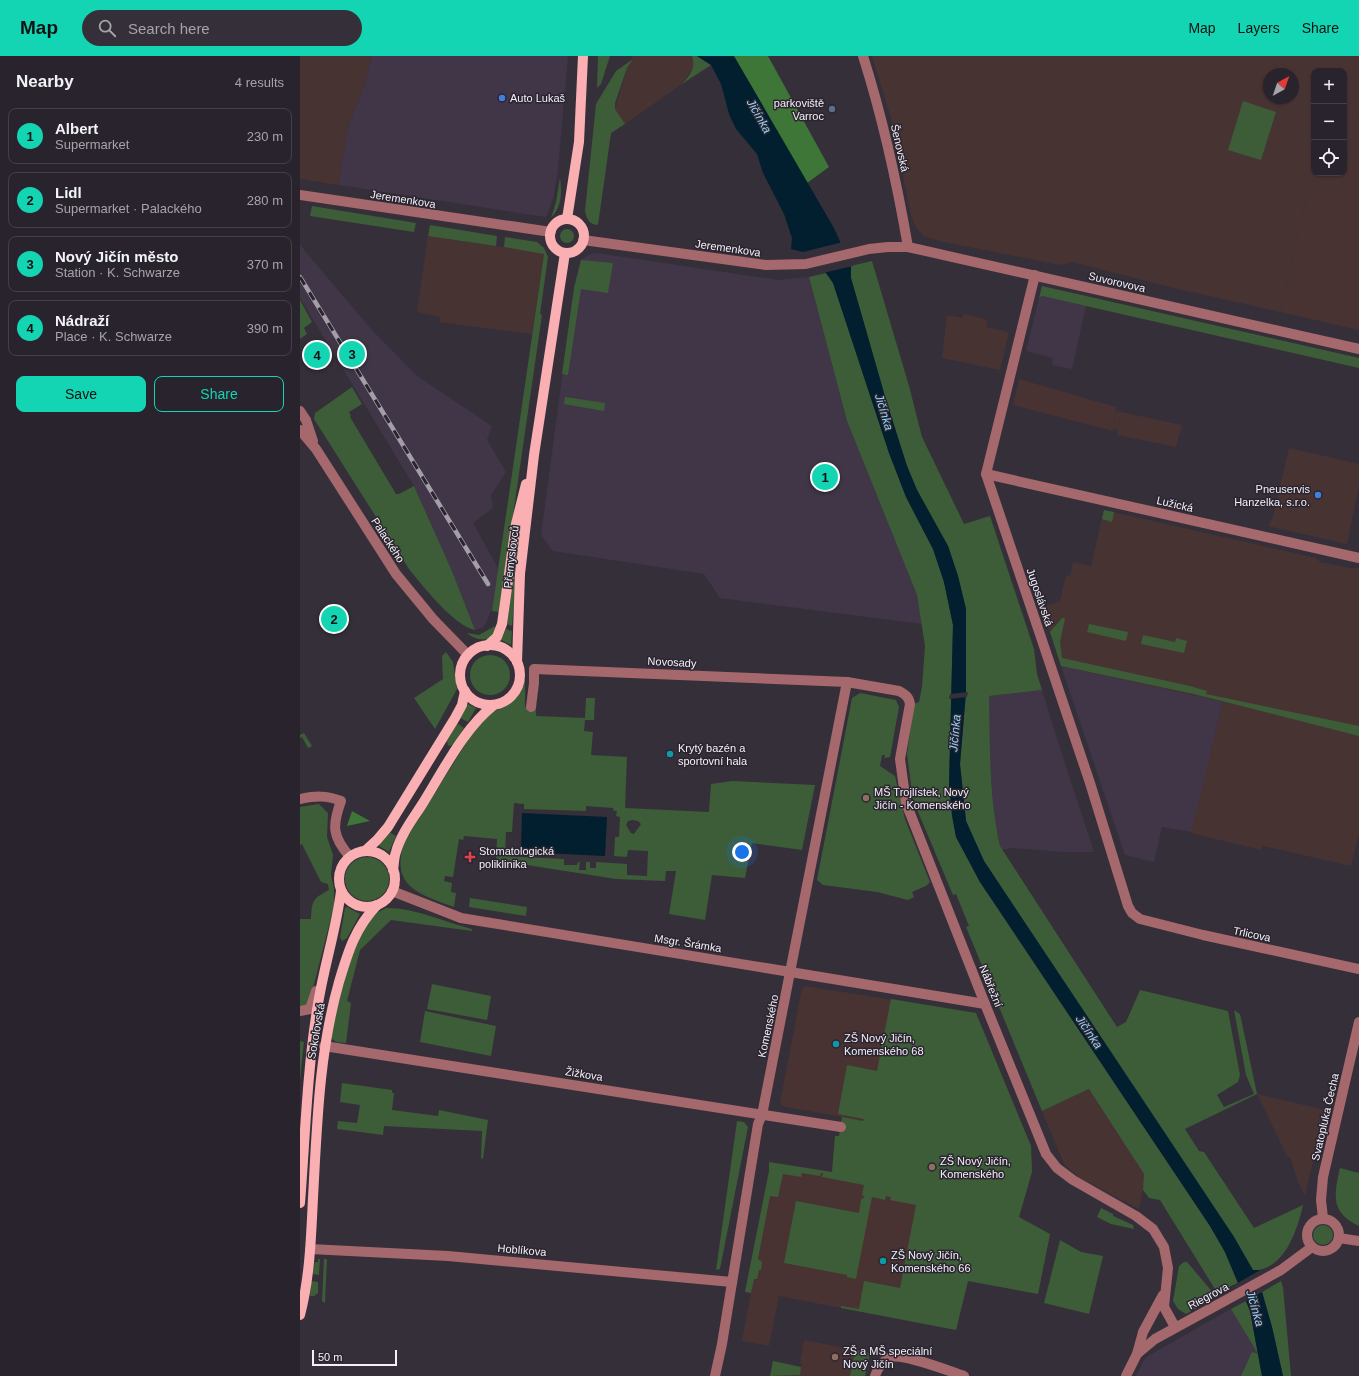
<!DOCTYPE html>
<html lang="en">
<head>
<meta charset="utf-8">
<style>
	:root { --surface:#28232c; --page:#342f38; --text:#f1f3f6; --muted:#a5a4a9; --line:#444048; --accent:#13d5b4 }
	body { margin:0; font-family:Helvetica,sans-serif; background:var(--page); color:var(--text) }
	.controls { position:absolute; right:12px; top:12px; display:grid; overflow:hidden; border-radius:8px; box-shadow:0 1px 3px #0004 }
	.controls button { width:36px; height:36px; display:grid; place-items:center; padding:0; border:0; border-bottom:1px solid var(--line); background:var(--surface); color:var(--text); font:20px sans-serif }
	.compass { position:absolute; left:963px; top:12px; width:36px; height:36px; border-radius:50%; background:var(--surface); box-shadow:0 1px 3px #0004; rotate:40deg }
	.scale { position:absolute; left:12px; bottom:10px; width:85px; box-sizing:border-box; padding-left:4px; border:2px solid #f4f0f8; border-top:0; font-size:11px; line-height:14px; white-space:nowrap; color:#f4f0f8; -webkit-text-stroke:3px #2b2530; paint-order:stroke }
	.you { position:absolute; left:442px; top:796px; width:14px; height:14px; margin:-10px; border:3px solid #fff; border-radius:50%; background:#1a73e8; box-shadow:0 0 0 6px #1a73e833 }
	.badge { display:grid; place-items:center; width:26px; height:26px; border-radius:50%; background:var(--accent); color:#111; font-size:13px; font-weight:700 }
	.pin { position:absolute; translate:-50% -50%; border:2px solid #fff; box-shadow:0 1px 4px #0006 }
	.list { margin:0; padding:0; list-style:none }
	h2 { display:flex; justify-content:space-between; align-items:center; height:52px; margin:0; padding:0 16px; font-size:17px }
	h2 small { font-size:13px; font-weight:400; color:var(--muted) }
	.list li { display:grid; grid-template-columns:26px 1fr auto; gap:12px; align-items:center; box-sizing:border-box; height:56px; margin:0 8px 8px; padding:0 8px; border:1px solid var(--line); border-radius:8px }
	.list b { display:block; font-size:15px; white-space:nowrap }
	.list p { margin:0; font-size:13px; white-space:nowrap; color:var(--muted) }
	.list em { font-size:13px; font-style:normal; color:var(--muted) }
	.actions { display:flex; gap:8px; padding:12px 16px }
	.actions a { flex:1; padding:9px 0; border:1px solid var(--accent); border-radius:8px; text-align:center; font-size:14px; color:var(--accent) }
	.actions .main { background:var(--accent); color:#111 }
	.icon { flex:none; width:22px; height:22px; fill:none; stroke:currentColor; stroke-width:2; stroke-linecap:round; stroke-linejoin:round }
	.map { position:relative; flex:none; width:1059px; height:1320px; overflow:hidden }
	header { display:flex; align-items:center; gap:24px; box-sizing:border-box; height:56px; padding:0 20px; background:var(--accent); color:#111 }
	header strong { font-size:19px }
	nav { display:flex; gap:22px; margin-inline-start:auto; font-size:14px }
	.search { width:280px; height:36px; background:var(--page); display:flex; align-items:center; gap:10px; box-sizing:border-box; padding:0 14px; border-radius:22px; color:var(--muted); font-size:15px }
	main { display:flex }
	aside { flex:1; background:var(--surface) }
	.map>svg:first-child { display:block }
	.built { fill:#403647 }
	.industrial { fill:#483333; fill-rule:evenodd }
	.education { fill:#483332 }
	.green { fill:#3c5d37; fill-rule:evenodd }
	.forest { fill:#3d7636 }
	.water { fill:#011f2e }
	.pier { fill:#352f3a }
	.lines { fill:none; stroke-linecap:round; stroke-linejoin:round }
	.minor { stroke:#a5686d; stroke-width:10 }
	.major { stroke:#faafb3; stroke-width:10 }
	.rail-casing { stroke:#a39ea8; stroke-width:4.5 }
	.rail { stroke:#2b2530; stroke-width:3; stroke-dasharray:9; stroke-linecap:butt }
	.shop-dot { fill:#3f7fe0; stroke:#2b2530; stroke-width:1.5 }
	.service-dot { fill:#5c6f8a; stroke:#2b2530; stroke-width:1.5 }
	.culture-dot { fill:#0f9aa8; stroke:#2b2530; stroke-width:1.5 }
	.education-dot { fill:#8d6e63; stroke:#2b2530; stroke-width:1.5 }
	.health-dot { fill:#e0444e; stroke:#2b2530; stroke-width:1.5 }
	.labels { text-anchor:middle; dominant-baseline:central; stroke-width:3; stroke-linejoin:round; paint-order:stroke }
	.poi-label { font-size:11px; fill:#f4f0f8; stroke:#2b2530; text-anchor:start }
	.street-label { font-size:11px; fill:#f4f0f8; stroke:#2b2530 }
	.water-label { font-size:12px; font-style:italic; fill:#91d5fa; stroke:#2b2530 }
</style>
</head>
<body>
<header>
<strong>Map</strong>
<div class="search"><svg class="icon" aria-label="search" viewBox="0 0 24 24"><circle cx="10" cy="10" r="6"/><path d="M15 15l6 6"/></svg>Search here</div>
<nav><a>Map</a><a>Layers</a><a>Share</a></nav>
</header>
<main>
<aside>
<h2>Nearby<small>4 results</small></h2>
<ul class="list">
<li><span class="badge">1</span><div><b>Albert</b><p>Supermarket</p></div><em>230 m</em></li>
<li><span class="badge">2</span><div><b>Lidl</b><p>Supermarket · Palackého</p></div><em>280 m</em></li>
<li><span class="badge">3</span><div><b>Nový Jičín město</b><p>Station · K. Schwarze</p></div><em>370 m</em></li>
<li><span class="badge">4</span><div><b>Nádraží</b><p>Place · K. Schwarze</p></div><em>390 m</em></li>
</ul>
<div class="actions"><a class="main">Save</a><a>Share</a></div>
</aside>
<div class="map">
<svg width="1059" height="1320" viewBox="0 0 1059 1320">
	<rect width="100%" height="100%" fill="#352f3a"/>
	<!-- built -->
	<g class="built">
		<polygon points="72,0 268,0 258,113 254,139 247,160 245,161 39,129 41,108 49,68 64,30"/>
		<polygon points="0,189 70,272 117,320 192,370 187,384 206,416 191,439 193,452 173,467 199,514 193,551 184,571 175,574 152,515 114,430 0,242"/>
		<polygon points="297,197 478,224 509,221 547,365 617,539 622,568 420,542 404,518 253,495 241,479 274,232 281,204 288,199"/>
		<polygon points="742,240 786,250 772,313 752,309 753,302 726,295 739,242"/>
		<polygon points="761,610 923,646 892,776 862,771 854,806 825,799"/>
		<polygon points="742,634 758,686 794,796 763,796 712,792 702,794 700,790 694,762 689,688 689,640"/>
		<polygon points="931,1253 958,1298 962,1320 836,1320 844,1304 848,1300"/>
	</g>
	<!-- industrial -->
	<g class="industrial">
		<polygon points="0,0 72,0 64,30 49,68 41,108 39,129 0,123"/>
		<polygon points="332,0 392,0 394,10 382,28 325,68 315,53 327,12 333,3"/>
		<path d="M 572,0 L 1059,0 L 1059,54 L 1044,115 L 1044,15 L 1014,15 L 1014,117 L 1044,117 L 1038,141 L 1008,134 L 980,256 L 874,232 L 772,206 L 760,209 L 639,185 L 624,180 L 617,173 L 611,159 L 591,62 ZM 969,18 L 993,18 L 993,42 L 969,42 Z"/>
		<polygon points="128,180 244,197 232,278 139,266 140,261 117,256"/>
		<polygon points="664,258 688,264 686,271 709,276 700,314 642,302 647,259 662,262"/>
		<polygon points="816,355 882,369 876,391 817,379 818,374 813,372"/>
		<polygon points="989,392 1059,408 1059,430 1047,488 968,470 973,461"/>
		<polygon points="804,454 1016,502 1020,506 1049,512 1059,512 1059,778 1051,810 963,790 961,794 891,777 923,646 761,610 742,552 760,545 766,519 770,520 773,506 791,510"/>
		<polygon points="789,1033 844,1118 845,1124 839,1153 780,1122 764,1108 742,1055"/>
		<polygon points="957,1038 1025,1054 1005,1139 997,1124 991,1102 987,1100"/>
	</g>
	<!-- education -->
	<g class="education">
		<polygon points="1059,54 1059,274 980,256 1008,134 1038,140"/>
		<polygon points="719,323 816,351 813,375 713,349"/>
		<polygon points="505,930 676,957 731,1090 732,1116 719,1161 750,1178 738,1238 668,1225 656,1274 479,1240 469,1290 442,1285 451,1237 445,1236 469,1115 469,1106 532,1116 535,1080 539,1080 542,1061 486,1051 482,1050 480,1047 502,932"/>
		<polygon points="504,1284 570,1297 565,1320 470,1320 473,1305 501,1311 502,1308 500,1307"/>
	</g>
	<!-- green -->
	<g class="green">
		<polygon points="298,0 310,0 301,28 297,32"/>
		<path d="M 392,0 L 397,0 L 411,9 L 382,28 C 390,19 396,12 392,0 Z"/>
		<path d="M 333,3 L 327,12 L 315,47 L 315,53 L 325,68 L 311,77 L 298,169 C 289,168 287,164 285,155 L 296,48 L 316,15 Z"/>
		<polygon points="943,45 976,56 961,104 928,94"/>
		<path d="M 260,122 C 262,136 262,151 251,162 L 256,146 Z"/>
		<polygon points="12,150 116,167 114,176 10,160"/>
		<polygon points="130,169 197,180 196,190 128,180"/>
		<circle cx="267" cy="180" r="7"/>
		<polygon points="205,181 237,186 244,192 248,201 240,258 242,259 199,556 192,555 244,198 204,191"/>
		<polygon points="281,204 313,207 308,237 281,233 268,319 262,318 274,232"/>
		<path d="M 572,205 L 609,330 L 622,381 L 664,468 L 690,460 L 734,593 L 737,618 L 742,634 L 689,640 C 690,690 689,741 700,790 L 817,971 L 826,966 L 840,934 L 928,955 L 940,1019 L 938,1026 L 917,1039 L 924,1051 L 954,1038 L 946,1019 L 934,954 L 940,958 L 957,1038 L 885,1073 L 899,1095 L 904,1096 L 954,1172 L 1003,1149 C 997,1175 985,1213 953,1215 L 934,1181 L 684,805 L 666,765 L 660,708 L 666,636 L 666,553 L 658,520 L 648,490 L 617,434 L 607,410 L 586,344 L 551,222 L 551,210 Z"/>
		<polygon points="526,217 533,227 589,397 606,441 633,493 644,526 653,569 649,730 656,781 680,826 910,1170 925,1196 938,1227 918,1238 860,1144 849,1142 843,1134 844,1118 789,1033 742,1055 666,871 669,870 656,838 653,839 613,744 607,698 614,648 619,646 622,631 625,590 617,539 547,365 509,221"/>
		<polygon points="742,230 1059,302 1059,312 742,240 739,242"/>
		<polygon points="0,244 12,266 4,272 7,278 0,283"/>
		<path d="M 52,331 L 62,348 L 49,356 L 51,360 L 50,361 L 96,438 L 99,438 L 114,430 L 152,515 L 175,574 C 154,570 122,529 109,513 L 14,363 L 15,357 Z"/>
		<polygon points="265,341 305,347 304,355 264,348"/>
		<polygon points="804,454 814,456 812,466 802,463"/>
		<polygon points="221,470 212,570 207,568"/>
		<polygon points="762,562 765,562 760,586 762,602 890,630 907,635 906,638 1059,670 1059,680 894,638 761,610 750,576"/>
		<polygon points="789,568 828,576 826,585 787,576"/>
		<path d="M 195,570 C 196,587 177,586 167,577 L 179,579 Z"/>
		<polygon points="206,573 212,575 211,589 201,584"/>
		<polygon points="843,579 875,586 876,582 887,585 884,597 841,588"/>
		<polygon points="146,596 153,606 157,633 135,673 114,642 143,623 142,600"/>
		<circle cx="190" cy="619" r="20"/>
		<path d="M 225,617 L 225,651 L 236,651 L 236,660 L 285,662 L 286,642 L 295,642 L 294,664 L 285,664 L 284,675 L 293,676 L 291,699 L 327,701 L 325,752 L 409,756 L 411,728 L 432,725 L 515,729 L 502,794 L 452,787 L 445,822 L 412,819 L 405,864 L 369,858 L 376,815 L 366,815 L 365,825 L 316,823 L 196,804 L 197,783 L 164,780 L 163,784 L 159,783 L 153,821 L 145,820 L 144,825 L 152,827 L 151,836 L 156,837 L 154,851 C 117,838 89,829 105,785 L 176,671 L 191,657 L 209,648 L 217,641 L 224,628 ZM 214,747 L 224,748 L 224,753 L 286,755 L 286,750 L 313,752 L 314,755 L 317,755 L 316,760 L 320,761 L 319,781 L 315,781 L 314,800 L 327,801 L 328,794 L 348,795 L 347,820 L 327,819 L 327,808 L 296,806 L 296,812 L 290,812 L 290,806 L 286,806 L 286,814 L 279,814 L 280,806 L 278,806 L 277,809 L 264,809 L 264,803 L 205,800 L 206,776 L 212,776 ZM 332,764 L 338,765 L 341,768 L 334,778 L 331,777 L 326,769 L 328,765 Z"/>
		<polygon points="560,637 596,644 599,651 590,701 584,702 585,699 582,699 580,710 595,720 605,763 630,826 626,830 612,836 614,841 608,844 577,836 523,829 517,824 552,642"/>
		<polygon points="168,648 176,652 168,666 160,662"/>
		<polygon points="157,667 164,672 153,689 148,690 147,685"/>
		<polygon points="4,677 12,690 8,692 2,681 0,682 0,679"/>
		<path d="M 19,748 L 28,757 L 27,781 L 33,799 L 31,819 L 34,833 L 34,850 L 10,944 L 9,948 L 0,951 L 0,863 L 11,863 C 12,845 12,843 29,834 L 28,828 L 21,826 L 2,788 L 0,789 L 0,751 Z"/>
		<polygon points="89,776 96,780 89,796 79,790"/>
		<circle cx="67" cy="823" r="22"/>
		<polygon points="170,842 227,851 226,860 169,851"/>
		<polygon points="47,851 60,858 47,882 42,885 40,881 45,852"/>
		<path d="M 86,852 C 116,852 144,866 172,873 L 172,875 L 91,864 L 60,894 L 47,945 L 51,947 L 46,987 L 36,986 L 31,982 C 37,951 50,878 75,858 C 78,856 83,854 86,852 Z"/>
		<polygon points="132,928 191,940 187,964 127,953"/>
		<polygon points="591,943 676,957 731,1090 732,1116 719,1161 750,1178 738,1238 668,1225 656,1274 541,1252 541,1250 559,1253 564,1225 600,1232 616,1149 590,1144 591,1141 586,1140 585,1144 572,1141 556,1223 547,1221 547,1219 484,1207 496,1145 559,1157 561,1143 563,1143 564,1140 562,1139 564,1129 522,1121 523,1117 521,1117 520,1120 502,1117 501,1121 483,1118 478,1141 470,1140 458,1203 462,1206 461,1214 459,1214 457,1223 454,1223 451,1237 445,1236 469,1115 469,1106 532,1116 535,1080 539,1080 542,1061 563,1065 564,1063 538,1058 547,1009 577,1015"/>
		<polygon points="125,955 196,970 191,1000 120,986"/>
		<polygon points="0,985 4,986 0,1024"/>
		<polygon points="42,1027 92,1034 92,1037 94,1037 92,1054 138,1060 139,1054 188,1064 183,1103 181,1102 182,1075 84,1070 83,1079 37,1073 38,1065 57,1067 60,1049 40,1046"/>
		<polygon points="437,1065 444,1066 448,1071 420,1213 416,1214"/>
		<path d="M 1040,1112 L 1059,1117 L 1059,1170 C 1030,1157 1034,1138 1040,1112 Z"/>
		<polygon points="801,1152 813,1158 813,1160 833,1169 834,1173 811,1168 797,1161"/>
		<circle cx="1023" cy="1179" r="10"/>
		<polygon points="760,1184 781,1196 803,1200 789,1258 744,1247"/>
		<polygon points="18,1203 20,1203 19,1219 12,1218 15,1206 18,1206"/>
		<polygon points="24,1203 27,1203 25,1247 22,1245"/>
		<polygon points="884,1206 887,1206 915,1239 914,1242 886,1258 878,1253 873,1245 879,1210"/>
		<polygon points="11,1225 18,1226 18,1237 14,1240 10,1240"/>
		<polygon points="981,1225 983,1231 991,1320 983,1320 972,1271 962,1236"/>
		<polygon points="946,1245 950,1255 962,1320 941,1320 952,1296 958,1298 931,1253"/>
		<polygon points="555,1294 570,1297 565,1320 550,1320"/>
		<polygon points="473,1305 501,1311 500,1319 470,1320"/>
	</g>
	<!-- forest -->
	<g class="forest">
		<polygon points="432,0 468,0 529,111 507,127"/>
		<polygon points="52,755 70,765 47,770"/>
	</g>
	<!-- water -->
	<g class="water">
		<polygon points="397,0 434,0 534,172 551,210 551,222 586,344 607,410 617,434 648,490 658,520 666,553 666,636 660,708 666,765 684,805 934,1181 953,1214 961,1214 962,1236 972,1271 983,1320 962,1320 950,1255 946,1245 930,1231 938,1227 925,1196 910,1170 680,826 656,781 652,760 649,730 653,569 644,526 633,493 606,441 589,397 533,227 526,217 503,196 491,193 492,182 484,158 463,117 457,98 436,73 429,58 421,28 411,9"/>
		<polygon points="222,757 307,761 305,800 221,796"/>
	</g>
	<!-- pier -->
	<g class="pier">
		<polygon points="543,186 553,210 523,217 504,199 503,196"/>
		<polygon points="668,636 667,641 649,643 650,638"/>
		<polygon points="962,1213 964,1235 944,1246 929,1232"/>
	</g>
	<g class="lines">
		<!-- minor -->
		<g class="minor">
			<path d="M 563,0 C 583,63 597,127 608,191"/>
			<polyline points="0,139 251,176"/>
			<polyline points="283,184 466,209 506,208 569,193 588,191 608,191 1059,293"/>
			<polyline points="735,219 686,418 790,727 828,850 832,857 840,863 903,879 1059,913"/>
			<polyline points="0,355 6,364 13,385"/>
			<polyline points="0,374 16,393 96,518 133,563 168,599"/>
			<polyline points="686,418 1059,502"/>
			<path d="M 231,651 L 234,627 L 234,613 L 547,626 L 599,635 C 605,638 609,641 610,648 L 600,703 L 606,747 L 685,948 L 746,1098 L 757,1112 L 773,1124 L 836,1160 L 853,1173 L 864,1191 L 868,1212 L 864,1251 L 875,1271"/>
			<path d="M 0,743 C 15,740 26,739 41,745 C 32,770 32,780 50,801"/>
			<polyline points="92,835 161,862 685,948"/>
			<polyline points="0,955 10,953 16,935"/>
			<polyline points="24,990 541,1071"/>
			<polyline points="1023,1162 1021,1144 1023,1121 1059,966"/>
			<circle cx="1023" cy="1179" r="16"/>
			<polyline points="1039,1182 1059,1185"/>
			<polyline points="10,1193 148,1200 432,1226"/>
			<polyline points="837,1298 843,1276 863,1239"/>
			<polyline points="415,1320 422,1288 458,1068 462,1059 547,626"/>
			<path d="M 575,1320 C 577,1313 584,1303 591,1301 C 603,1297 649,1315 664,1320"/>
			<polyline points="826,1320 837,1298 855,1283 981,1214 1012,1191"/>
		</g>
		<!-- major -->
		<g class="major">
			<polyline points="267,163 279,86 283,0"/>
			<circle cx="267" cy="180" r="17"/>
			<circle cx="190" cy="619" r="30"/>
			<polyline points="187,590 197,581 202,568 216,468 226,428"/>
			<polyline points="217,606 220,518 234,399 265,197"/>
			<polyline points="65,795 77,784 88,771 155,662 162,649 165,635"/>
			<circle cx="67" cy="823" r="28"/>
			<path d="M 93,814 C 94,808 94,801 96,796 C 101,778 113,763 123,747 C 143,715 164,672 194,649"/>
			<path d="M 0,1147 C 5,1083 7,1017 17,954 C 23,913 36,875 41,835"/>
			<path d="M 0,1259 C 10,1221 11,1181 13,1142 C 17,1069 19,996 39,926 C 48,896 55,872 77,849"/>
		</g>
		<defs>
			<polyline id="rail" points="0,221 188,528"/>
		</defs>
		<!-- rail casing -->
		<use href="#rail" class="rail-casing"/>
		<!-- rail -->
		<use href="#rail" class="rail"/>
	</g>
	<!-- markers -->
	<g class="shop-dot">
		<circle cx="202" cy="42" r="4"/>
		<circle cx="1018" cy="439" r="4"/>
	</g>
	<circle class="service-dot" cx="532" cy="53" r="4"/>
	<g class="culture-dot">
		<circle cx="370" cy="698" r="4"/>
		<circle cx="536" cy="988" r="4"/>
		<circle cx="583" cy="1205" r="4"/>
	</g>
	<g class="education-dot">
		<circle cx="566" cy="742" r="4"/>
		<circle cx="632" cy="1111" r="4"/>
		<circle cx="535" cy="1301" r="4"/>
	</g>
	<path class="health-dot" d="M168 795h4v4h4v4h-4v4h-4v-4h-4v-4h4z"/>
	<g class="labels">
		<!-- poi labels -->
		<g class="poi-label">
			<text x="210" y="42">Auto Lukaš</text>
			<text x="524" y="47" text-anchor="end">parkoviště<tspan x="524" dy="13">Varroc</tspan></text>
			<text x="1010" y="433" text-anchor="end">Pneuservis<tspan x="1010" dy="13">Hanzelka, s.r.o.</tspan></text>
			<text x="378" y="692">Krytý bazén a<tspan x="378" dy="13">sportovní hala</tspan></text>
			<text x="574" y="736">MŠ Trojlístek, Nový<tspan x="574" dy="13">Jičín - Komenského</tspan></text>
			<text x="179" y="795">Stomatologická<tspan x="179" dy="13">poliklinika</tspan></text>
			<text x="544" y="982">ZŠ Nový Jičín,<tspan x="544" dy="13">Komenského 68</tspan></text>
			<text x="640" y="1105">ZŠ Nový Jičín,<tspan x="640" dy="13">Komenského</tspan></text>
			<text x="591" y="1199">ZŠ Nový Jičín,<tspan x="591" dy="13">Komenského 66</tspan></text>
			<text x="543" y="1295">ZŠ a MŠ speciální<tspan x="543" dy="13">Nový Jičín</tspan></text>
		</g>
		<!-- street labels -->
		<g class="street-label">
			<text transform="translate(600 92) rotate(77)">Šenovská</text>
			<text transform="translate(103 143) rotate(9)">Jeremenkova</text>
			<text transform="translate(428 192) rotate(8)">Jeremenkova</text>
			<text transform="translate(817 226) rotate(13)">Suvorovova</text>
			<text transform="translate(875 448) rotate(13)">Lužická</text>
			<text transform="translate(88 484) rotate(57)">Palackého</text>
			<text transform="translate(211 501) rotate(-83)">Přemyslovců</text>
			<text transform="translate(740 541) rotate(71)">Jugoslávská</text>
			<text transform="translate(372 606) rotate(3)">Novosady</text>
			<text transform="translate(952 878) rotate(12)">Trlicova</text>
			<text transform="translate(388 887) rotate(9)">Msgr. Šrámka</text>
			<text transform="translate(691 930) rotate(68)">Nábřežní</text>
			<text transform="translate(468 970) rotate(-78)">Komenského</text>
			<text transform="translate(16 975) rotate(-80)">Sokolovská</text>
			<text transform="translate(284 1018) rotate(9)">Žižkova</text>
			<text transform="translate(1025 1061) rotate(-77)">Svatopluka Čecha</text>
			<text transform="translate(222 1194) rotate(5)">Hoblíkova</text>
			<text transform="translate(908 1240) rotate(-28)">Riegrova</text>
		</g>
		<!-- water labels -->
		<g class="water-label">
			<text transform="translate(459 60) rotate(60)">Jičínka</text>
			<text transform="translate(584 356) rotate(73)">Jičínka</text>
			<text transform="translate(655 677) rotate(-85)">Jičínka</text>
			<text transform="translate(789 976) rotate(56)">Jičínka</text>
			<text transform="translate(955 1252) rotate(74)">Jičínka</text>
		</g>
	</g>
</svg>
<div class="controls">
<button>+</button>
<button>−</button>
<button><svg class="icon" aria-label="locate" viewBox="0 0 24 24"><circle cx="12" cy="12" r="6"/><path d="M12 2v4M12 18v4M2 12h4M18 12h4"/></svg></button>
</div>
<svg class="compass" viewBox="-18 -18 36 36"><path d="M0-13l5 13h-10z" fill="#e53935"/><path d="M0 13l5-13h-10z" fill="#a5a4a9"/></svg>
<div class="scale">50 m</div>
<div class="you"></div>
<div class="pin badge" style="left:525px;top:421px">1</div>
<div class="pin badge" style="left:34px;top:563px">2</div>
<div class="pin badge" style="left:52px;top:298px">3</div>
<div class="pin badge" style="left:17px;top:299px">4</div>
</div>
</main>
</body>
</html>
